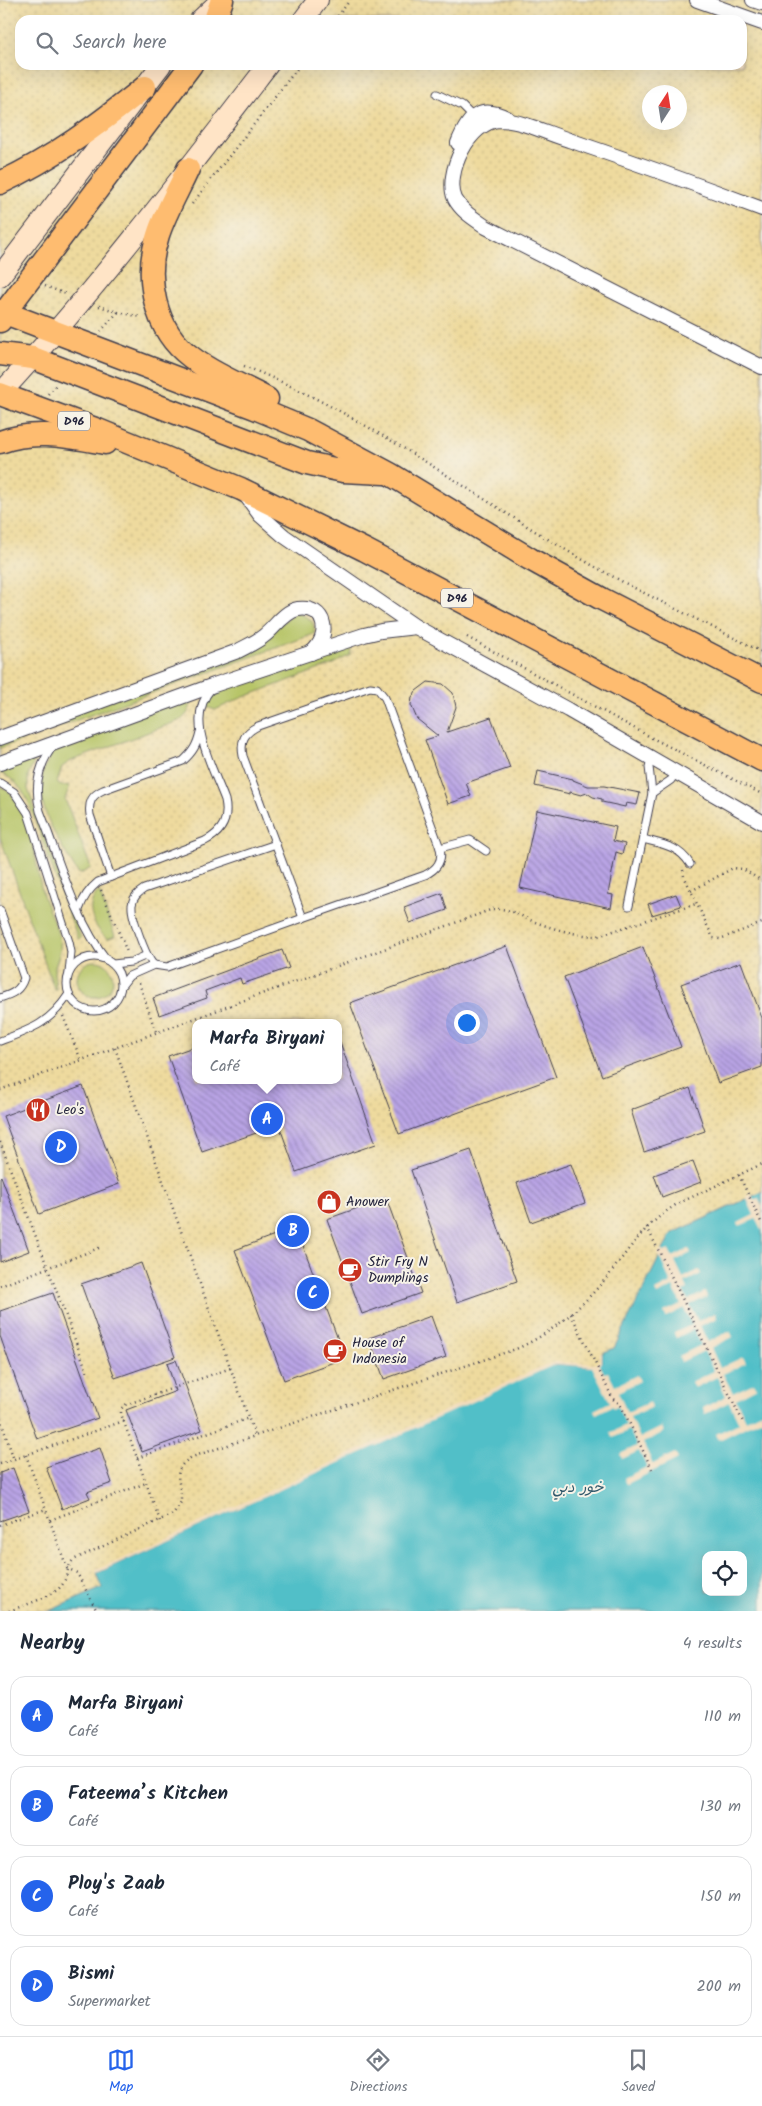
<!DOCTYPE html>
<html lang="en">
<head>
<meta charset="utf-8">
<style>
	:root { --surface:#fff; --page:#f2f2f3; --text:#1f2937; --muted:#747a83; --line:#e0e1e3; --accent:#2563eb }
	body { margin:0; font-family:Kalam,"Playpen Sans Arabic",sans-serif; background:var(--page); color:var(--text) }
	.controls { position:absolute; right:15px; bottom:15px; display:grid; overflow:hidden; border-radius:10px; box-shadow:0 5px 20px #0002 }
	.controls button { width:45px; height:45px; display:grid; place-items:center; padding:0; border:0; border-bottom:1px solid var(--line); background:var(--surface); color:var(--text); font:25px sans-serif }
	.compass { position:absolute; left:642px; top:85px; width:45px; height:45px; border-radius:50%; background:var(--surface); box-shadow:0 5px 20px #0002; rotate:12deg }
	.you { position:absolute; left:466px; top:1022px; width:18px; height:18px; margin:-12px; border:4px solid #fff; border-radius:50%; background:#1a73e8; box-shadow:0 0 0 8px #1a73e833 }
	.badge { display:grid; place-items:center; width:32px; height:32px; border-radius:50%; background:var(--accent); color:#fff; font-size:16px; font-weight:700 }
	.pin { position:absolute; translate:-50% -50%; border:2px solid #fff; box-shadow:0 1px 5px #0006 }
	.popup { position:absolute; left:192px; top:1019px; width:150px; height:65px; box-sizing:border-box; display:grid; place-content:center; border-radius:10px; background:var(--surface); filter:drop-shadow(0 1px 4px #0005); font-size:16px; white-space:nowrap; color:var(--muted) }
	.popup b { font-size:19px; color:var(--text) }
	.popup::after { content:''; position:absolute; left:50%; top:100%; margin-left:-10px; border:10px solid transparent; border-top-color:var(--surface) }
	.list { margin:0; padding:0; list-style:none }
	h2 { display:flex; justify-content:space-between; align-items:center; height:65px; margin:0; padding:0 20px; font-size:21px }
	h2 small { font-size:16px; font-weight:400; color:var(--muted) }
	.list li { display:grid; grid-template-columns:32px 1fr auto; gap:15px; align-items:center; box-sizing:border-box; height:80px; margin:0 10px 10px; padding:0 10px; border:1px solid var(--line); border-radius:15px }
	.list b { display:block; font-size:19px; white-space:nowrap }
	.list p { margin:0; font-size:16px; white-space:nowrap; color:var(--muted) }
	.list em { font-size:16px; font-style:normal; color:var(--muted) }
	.icon { flex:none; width:28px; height:28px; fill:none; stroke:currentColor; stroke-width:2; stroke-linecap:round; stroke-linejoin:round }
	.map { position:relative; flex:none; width:762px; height:1611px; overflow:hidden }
	.search { position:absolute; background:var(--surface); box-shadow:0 5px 20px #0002; left:15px; right:15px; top:15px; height:55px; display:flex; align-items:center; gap:12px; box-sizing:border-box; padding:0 18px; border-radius:15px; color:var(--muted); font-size:19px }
	.sheet { height:425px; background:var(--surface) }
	nav { display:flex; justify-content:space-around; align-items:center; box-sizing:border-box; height:70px; border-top:1px solid var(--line); background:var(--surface); font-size:14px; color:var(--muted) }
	nav a { display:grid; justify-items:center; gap:2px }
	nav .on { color:var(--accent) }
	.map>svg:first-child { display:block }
	.sand { fill:url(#sand-dots); stroke:#887e6c; fill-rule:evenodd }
	.green { fill:#b7c567; stroke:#6c7451 }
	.water { fill:#51bfc8; stroke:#3a7082; fill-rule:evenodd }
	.pier { fill:#f2dcbd }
	.building { fill:url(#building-back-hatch) }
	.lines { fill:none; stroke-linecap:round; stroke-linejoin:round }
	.lane-casing { stroke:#413e4e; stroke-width:9 }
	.street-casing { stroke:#413e4e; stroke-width:16 }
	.secondary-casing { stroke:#413e4e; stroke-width:22 }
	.primary-casing { stroke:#413e4e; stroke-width:25 }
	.path { stroke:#413e4e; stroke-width:2.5; stroke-dasharray:1 4; stroke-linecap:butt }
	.lane { stroke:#fff; stroke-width:7 }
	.street { stroke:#fff; stroke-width:14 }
	.secondary { stroke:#ffe4c6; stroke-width:20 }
	.primary { stroke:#febc70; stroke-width:22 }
	.labels { text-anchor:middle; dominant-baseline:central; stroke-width:4; stroke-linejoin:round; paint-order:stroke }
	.shield { fill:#f7f3e8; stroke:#62616f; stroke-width:1 }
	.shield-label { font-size:12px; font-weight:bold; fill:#22223b }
	.poi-label { font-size:14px; fill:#22223b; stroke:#f7f3e8; text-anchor:start }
	.water-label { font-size:15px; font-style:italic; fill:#32596c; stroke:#f7f3e8 }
</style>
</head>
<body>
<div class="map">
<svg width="762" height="1611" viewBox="0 0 762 1611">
	<defs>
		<pattern id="sand-dots" width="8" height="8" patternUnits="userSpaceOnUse" patternTransform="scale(1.25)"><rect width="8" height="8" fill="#eeda9e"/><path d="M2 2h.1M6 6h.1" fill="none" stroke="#ccbb89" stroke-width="1.8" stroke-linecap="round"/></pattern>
		<pattern id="building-back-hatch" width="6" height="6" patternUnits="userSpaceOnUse" patternTransform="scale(1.25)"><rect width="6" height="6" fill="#b9a4e5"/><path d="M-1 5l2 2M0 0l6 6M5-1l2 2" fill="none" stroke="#9685bb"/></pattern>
	</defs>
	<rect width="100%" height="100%" fill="#f7f3e8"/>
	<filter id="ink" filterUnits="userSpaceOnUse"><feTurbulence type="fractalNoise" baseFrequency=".02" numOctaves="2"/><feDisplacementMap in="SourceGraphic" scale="10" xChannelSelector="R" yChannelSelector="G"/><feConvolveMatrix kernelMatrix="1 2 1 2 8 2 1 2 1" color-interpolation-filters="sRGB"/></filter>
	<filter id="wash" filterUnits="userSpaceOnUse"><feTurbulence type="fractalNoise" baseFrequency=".0096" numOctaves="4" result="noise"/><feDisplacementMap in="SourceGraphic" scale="20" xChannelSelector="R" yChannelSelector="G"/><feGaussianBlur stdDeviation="1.12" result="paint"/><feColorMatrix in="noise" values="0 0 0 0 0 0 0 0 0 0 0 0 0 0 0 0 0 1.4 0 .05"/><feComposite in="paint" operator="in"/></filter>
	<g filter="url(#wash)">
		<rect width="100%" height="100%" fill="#f2dcbd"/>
		<!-- sand -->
		<path class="sand" d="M 0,0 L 762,0 L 762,1192 L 671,1234 L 614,1349 L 602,1353 L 602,1362 L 597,1367 L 556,1364 L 97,1573 L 103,1588 L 49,1611 L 0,1611 ZM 20,20 L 742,20 L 742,65 L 20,65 ZM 650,92 L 680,92 L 680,122 L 650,122 ZM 196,1023 L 338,1023 L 338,1080 L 196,1080 Z"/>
		<!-- green -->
		<g class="green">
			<path d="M 296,613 C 308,616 316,621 314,634 L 0,748 L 0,740 L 240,652 Z"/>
			<polygon points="346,640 351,649 350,655 334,664 241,698 215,710 207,707 209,695 216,689"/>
			<path d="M 190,695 C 192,706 190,712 181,720 L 71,761 L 62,767 L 57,783 L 61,786 L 70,785 L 65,799 L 91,868 L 80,874 L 77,872 C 55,834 22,791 55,750 Z"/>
			<path d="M 38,753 L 28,776 L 28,789 L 81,938 L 78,939 L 28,801 C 21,788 14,778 0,773 L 0,765 Z"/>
			<path d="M 0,786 C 31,800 35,865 43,895 C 48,911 57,926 60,942 C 62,954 55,962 54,972 C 54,979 57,985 55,991 L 0,837 Z"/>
			<path d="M 99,891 L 115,936 L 107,939 C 93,926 83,906 99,891 Z"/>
			<circle cx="95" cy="979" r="18"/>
		</g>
		<!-- water -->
		<path class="water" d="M 762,1192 L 762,1611 L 49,1611 L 102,1588 L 97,1573 L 544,1368 L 556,1364 L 597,1367 L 602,1362 L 602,1353 L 614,1348 L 671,1234 ZM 706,1555 L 743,1555 L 743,1592 L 706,1592 Z"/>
		<!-- pier -->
		<g class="pier">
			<polygon points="751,1194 754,1200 758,1198 762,1206 762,1231 756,1219 739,1226 738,1223 754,1215 746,1197"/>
			<polygon points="661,1248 664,1252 669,1250 673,1257 689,1249 691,1253 675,1261 683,1278 699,1270 701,1274 685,1282 688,1289 683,1291 688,1300 705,1292 707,1297 690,1305 698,1321 715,1313 717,1318 700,1326 708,1342 730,1331 733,1337 711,1348 720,1368 743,1357 746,1363 723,1374 733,1393 754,1383 757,1388 736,1399 746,1420 762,1412 762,1419 719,1440 716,1434 739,1423 729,1402 705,1414 703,1408 726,1396 717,1377 694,1388 691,1382 714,1371 704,1351 681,1362 679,1356 701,1345 694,1329 676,1338 674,1333 692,1325 684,1308 666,1317 664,1312 681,1304 673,1287 657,1295 655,1291 671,1283 658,1254"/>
			<polygon points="602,1353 602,1362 600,1365 604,1373 608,1372 615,1386 637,1375 640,1381 618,1392 627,1412 650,1402 652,1407 630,1417 640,1438 662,1427 664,1432 643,1443 653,1464 675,1453 678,1459 627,1484 624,1478 647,1467 639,1451 622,1459 620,1454 637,1446 629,1430 613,1438 610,1433 626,1425 617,1406 613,1408 612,1406 596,1414 594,1410 610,1402 592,1367 556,1364 97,1573 96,1570 543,1366 556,1362 596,1364 599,1361 600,1354"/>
		</g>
		<g id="blocks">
			<!-- building -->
			<g class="building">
				<polygon points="428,682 443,684 453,693 456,707 447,732 491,717 510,768 466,783 471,796 448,804 425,740 438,736 417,719 411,705 412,697 416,691"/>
				<polygon points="538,771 573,779 573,780 588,786 604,786 640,793 637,805 626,803 625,807 602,802 602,799 593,797 587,793 581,795 570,792 570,794 535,786"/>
				<polygon points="537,810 616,827 613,841 625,844 622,854 616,852 608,894 613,895 611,908 520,888"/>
				<polygon points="442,893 447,910 410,923 404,907"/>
				<polygon points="676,894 681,906 652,915 648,904"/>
				<polygon points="507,946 556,1077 399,1134 350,1003"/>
				<polygon points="643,947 681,1047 602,1076 564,977"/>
				<polygon points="282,950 289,968 242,984 240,978 205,991 207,998 159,1015 153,998"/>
				<polygon points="741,962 762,1018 762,1067 718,1083 681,984"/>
				<polygon points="338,1042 340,1042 376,1144 296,1172 279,1125 202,1152 168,1056 196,1046 196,1080 338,1080"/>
				<polygon points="83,1086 119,1184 39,1214 3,1116"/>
				<polygon points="690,1088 705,1131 644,1152 631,1110"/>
				<polygon points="471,1150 517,1281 457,1302 411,1170"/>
				<polygon points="693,1161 701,1182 662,1197 654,1175"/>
				<polygon points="571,1164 585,1203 531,1222 517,1183"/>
				<polygon points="1,1176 29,1251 0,1262 0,1177"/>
				<polygon points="386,1198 421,1293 362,1314 327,1219"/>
				<polygon points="296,1227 345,1358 284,1380 235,1250"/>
				<polygon points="141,1263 175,1357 115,1378 81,1284"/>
				<polygon points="53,1293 98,1418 37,1439 0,1336 0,1311"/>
				<polygon points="431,1316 446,1357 384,1379 369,1338"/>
				<polygon points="176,1360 202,1430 142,1452 126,1410 176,1391 167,1363"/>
				<polygon points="100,1448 112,1483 87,1492 90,1498 62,1509 46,1467"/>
				<polygon points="13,1468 29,1511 0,1521 0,1473"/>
			</g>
		</g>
	</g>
	<g filter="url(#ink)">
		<use href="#blocks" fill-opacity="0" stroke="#413e4e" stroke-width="1"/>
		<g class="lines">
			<defs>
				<g id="lane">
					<polyline points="437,94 462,106 473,117"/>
					<path d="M 370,687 L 377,688 L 385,698 L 440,848 C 443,861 437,869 425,875 L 303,918 L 243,756 C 240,741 244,733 258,726 Z"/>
					<path d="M 54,745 C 38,765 34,787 40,811 C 59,859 75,920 107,960"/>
					<polyline points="0,783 14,792 28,813 69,942 71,952 69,973"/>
					<polyline points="652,793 671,780 676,773"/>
					<path d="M 643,839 C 662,844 679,846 690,864"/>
					<path d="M 276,844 L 144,889 C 138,893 133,897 132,905 C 131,916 146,958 154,965 L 167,967 L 303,918"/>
					<polyline points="440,848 470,840 486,851"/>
					<path d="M 111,877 L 90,815 C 88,802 92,795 103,790 L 183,761 C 193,752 197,745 200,732"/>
					<polyline points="629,906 652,793 649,767 651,759"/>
					<path d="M 0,910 L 24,978 C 20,991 12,994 0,998"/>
					<path d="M 79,910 C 83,898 88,890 98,882 L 205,841 C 223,832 229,819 225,800 C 213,767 184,720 211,689"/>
					<circle cx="94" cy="984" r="27"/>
					<polyline points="113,964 131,962 147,955"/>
					<polyline points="122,985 129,976 154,965"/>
					<path d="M 0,1041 C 32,1029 50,1023 69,994"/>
				</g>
				<g id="street">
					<polyline points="697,0 762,23"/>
					<polyline points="753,0 762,3"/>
					<path d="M 458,143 C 468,118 479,104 507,118"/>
					<path d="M 762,209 C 698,185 634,162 569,140 C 549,134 520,120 500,120 C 469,121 444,174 455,199 C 462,212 475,219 486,227 L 762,367"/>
					<polyline points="244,493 260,515 284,536 416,627 568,710 762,822"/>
					<path d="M 0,738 L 238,651 C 247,646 257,642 265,635 C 275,627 285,611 298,609 C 326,605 332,636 311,653"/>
					<polyline points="0,763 214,685 364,635 381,631 416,627"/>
				</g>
				<g id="secondary">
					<polyline points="200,20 221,0"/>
					<polyline points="303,20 318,0"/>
					<polyline points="0,276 161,65"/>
					<path d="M 0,394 C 96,290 182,177 268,65"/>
				</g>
				<g id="primary">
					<polyline points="215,20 222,0"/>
					<path d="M 188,169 C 178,191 165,213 158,235 C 144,277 154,330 191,357 C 214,375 242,385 267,399"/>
					<path d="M 0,183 C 54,158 99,124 145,87"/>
					<polyline points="0,311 255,408 308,430 390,474 530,559 602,599 762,681"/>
					<polyline points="0,321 5,312 191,65"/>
					<polyline points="0,354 33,358 307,463 343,471 384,473"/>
					<polyline points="0,394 98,430 241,489 365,550 762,760"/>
					<path d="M 0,442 C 35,429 69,437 105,443"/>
				</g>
			</defs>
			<!-- lane casing -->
			<use href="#lane" class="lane-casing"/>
			<!-- street casing -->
			<use href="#street" class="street-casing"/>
			<!-- secondary casing -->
			<use href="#secondary" class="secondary-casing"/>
			<!-- primary casing -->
			<use href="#primary" class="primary-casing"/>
			<!-- path -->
			<g class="path">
				<polyline points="335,20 350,0"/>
				<polyline points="192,204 300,65"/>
				<polyline points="45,286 66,294"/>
				<polyline points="99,306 118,312 101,331"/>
				<polyline points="118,312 141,317"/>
				<path d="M 244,366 C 366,414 471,495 583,560 C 641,593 703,622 762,652"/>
				<polyline points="48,394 56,385"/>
				<polyline points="467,637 654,739 762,794"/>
				<polyline points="683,870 684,876 713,938 720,939 762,923"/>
				<polyline points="101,890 127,952"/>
				<polyline points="691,891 733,868 743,869 762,881"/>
				<polyline points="139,983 156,1032"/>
				<polyline points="63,1016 81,1060"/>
				<polyline points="115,1048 255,1436"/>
				<path d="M 0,1090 L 493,909 C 509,908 517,914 530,920 C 550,928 577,936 598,936 L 696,904"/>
				<polyline points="0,1142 88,1374"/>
				<polyline points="739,1175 762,1224"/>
				<polyline points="647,1227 744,1424"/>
				<polyline points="0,1286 99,1248"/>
				<polyline points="571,1314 613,1399 620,1404 652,1469"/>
				<polyline points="0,1418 14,1460"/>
				<polyline points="26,1455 67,1568 77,1573 97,1611"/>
				<polyline points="137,1458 249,1418"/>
				<polyline points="0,1464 124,1421"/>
				<polyline points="50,1520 146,1483"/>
				<polyline points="160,1521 121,1414 121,1409 125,1405 231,1368"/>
				<polyline points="0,1525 46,1509"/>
				<path d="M 9,1611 C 22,1606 55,1596 62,1585 C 68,1577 66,1568 73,1560 L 173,1514 L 181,1502 C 182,1481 169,1471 192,1457 L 516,1349 C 553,1333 583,1306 608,1276 C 632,1246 643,1226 677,1204 L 762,1164"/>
			</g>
			<!-- lane -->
			<use href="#lane" class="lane"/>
			<!-- street -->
			<use href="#street" class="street"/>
			<!-- secondary -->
			<use href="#secondary" class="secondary"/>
			<!-- primary -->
			<use href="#primary" class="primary"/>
		</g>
	</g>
	<!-- icons -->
	<defs>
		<symbol id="restaurant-disc" viewBox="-11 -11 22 22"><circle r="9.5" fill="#c8321e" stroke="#f7f3e8"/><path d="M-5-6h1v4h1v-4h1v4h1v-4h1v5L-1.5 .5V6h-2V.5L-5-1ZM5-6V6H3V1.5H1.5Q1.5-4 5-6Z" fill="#fff"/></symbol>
		<symbol id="shop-disc" viewBox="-11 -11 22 22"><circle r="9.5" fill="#c8321e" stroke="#f7f3e8"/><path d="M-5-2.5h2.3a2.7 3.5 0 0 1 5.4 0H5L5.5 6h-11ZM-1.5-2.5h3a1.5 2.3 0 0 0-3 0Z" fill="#fff"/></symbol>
		<symbol id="cafe-disc" viewBox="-11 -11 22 22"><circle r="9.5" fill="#c8321e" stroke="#f7f3e8"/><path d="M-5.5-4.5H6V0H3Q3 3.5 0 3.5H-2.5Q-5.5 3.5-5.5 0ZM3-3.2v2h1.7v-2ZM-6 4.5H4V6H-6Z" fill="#fff"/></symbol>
	</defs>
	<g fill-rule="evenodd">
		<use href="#restaurant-disc" x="24" y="1096" width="28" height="28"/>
		<use href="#shop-disc" x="315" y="1188" width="28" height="28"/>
		<use href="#cafe-disc" x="336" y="1256" width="28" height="28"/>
		<use href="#cafe-disc" x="321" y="1337" width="28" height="28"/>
	</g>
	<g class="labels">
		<!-- shield labels -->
		<g class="shield">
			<rect x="58" y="411.5" width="32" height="19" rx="4"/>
			<rect x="441" y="588.5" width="32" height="19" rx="4"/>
		</g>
		<g class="shield-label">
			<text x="74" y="421">D96</text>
			<text x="457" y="598">D96</text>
		</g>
		<!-- poi labels -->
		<g class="poi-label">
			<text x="56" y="1110">Leo's</text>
			<text x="346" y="1202">Anower</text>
			<text x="368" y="1262">Stir Fry N<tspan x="368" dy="16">Dumplings</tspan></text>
			<text x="352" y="1343">House of<tspan x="352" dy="16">Indonesia</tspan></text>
		</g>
		<!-- water labels -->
		<g class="water-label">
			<text x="578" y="1488">خور دبي</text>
		</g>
	</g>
</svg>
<div class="controls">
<button><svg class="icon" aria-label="locate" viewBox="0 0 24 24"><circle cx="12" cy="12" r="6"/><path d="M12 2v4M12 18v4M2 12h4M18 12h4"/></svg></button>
</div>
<svg class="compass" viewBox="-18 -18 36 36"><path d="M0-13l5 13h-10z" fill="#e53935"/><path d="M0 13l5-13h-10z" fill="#747a83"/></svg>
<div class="you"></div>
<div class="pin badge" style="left:267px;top:1119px">A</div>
<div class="popup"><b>Marfa Biryani</b>Café</div>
<div class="pin badge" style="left:293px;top:1231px">B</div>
<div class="pin badge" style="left:313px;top:1293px">C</div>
<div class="pin badge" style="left:61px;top:1147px">D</div>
<div class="search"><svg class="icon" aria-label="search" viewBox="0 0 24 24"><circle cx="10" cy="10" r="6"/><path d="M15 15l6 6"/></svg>Search here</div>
</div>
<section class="sheet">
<h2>Nearby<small>4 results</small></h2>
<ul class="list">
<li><span class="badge">A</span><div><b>Marfa Biryani</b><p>Café</p></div><em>110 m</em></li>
<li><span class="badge">B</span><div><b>Fateema’s Kitchen</b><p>Café</p></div><em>130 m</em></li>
<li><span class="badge">C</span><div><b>Ploy's Zaab</b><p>Café</p></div><em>150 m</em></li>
<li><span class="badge">D</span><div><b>Bismi</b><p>Supermarket</p></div><em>200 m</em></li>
</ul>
</section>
<nav>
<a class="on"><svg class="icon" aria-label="map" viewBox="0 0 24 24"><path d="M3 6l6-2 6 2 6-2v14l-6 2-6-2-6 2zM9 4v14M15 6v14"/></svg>Map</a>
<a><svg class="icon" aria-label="directions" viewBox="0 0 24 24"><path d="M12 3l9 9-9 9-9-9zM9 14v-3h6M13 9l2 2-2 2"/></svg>Directions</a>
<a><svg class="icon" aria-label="saved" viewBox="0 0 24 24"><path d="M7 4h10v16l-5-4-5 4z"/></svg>Saved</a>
</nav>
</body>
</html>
